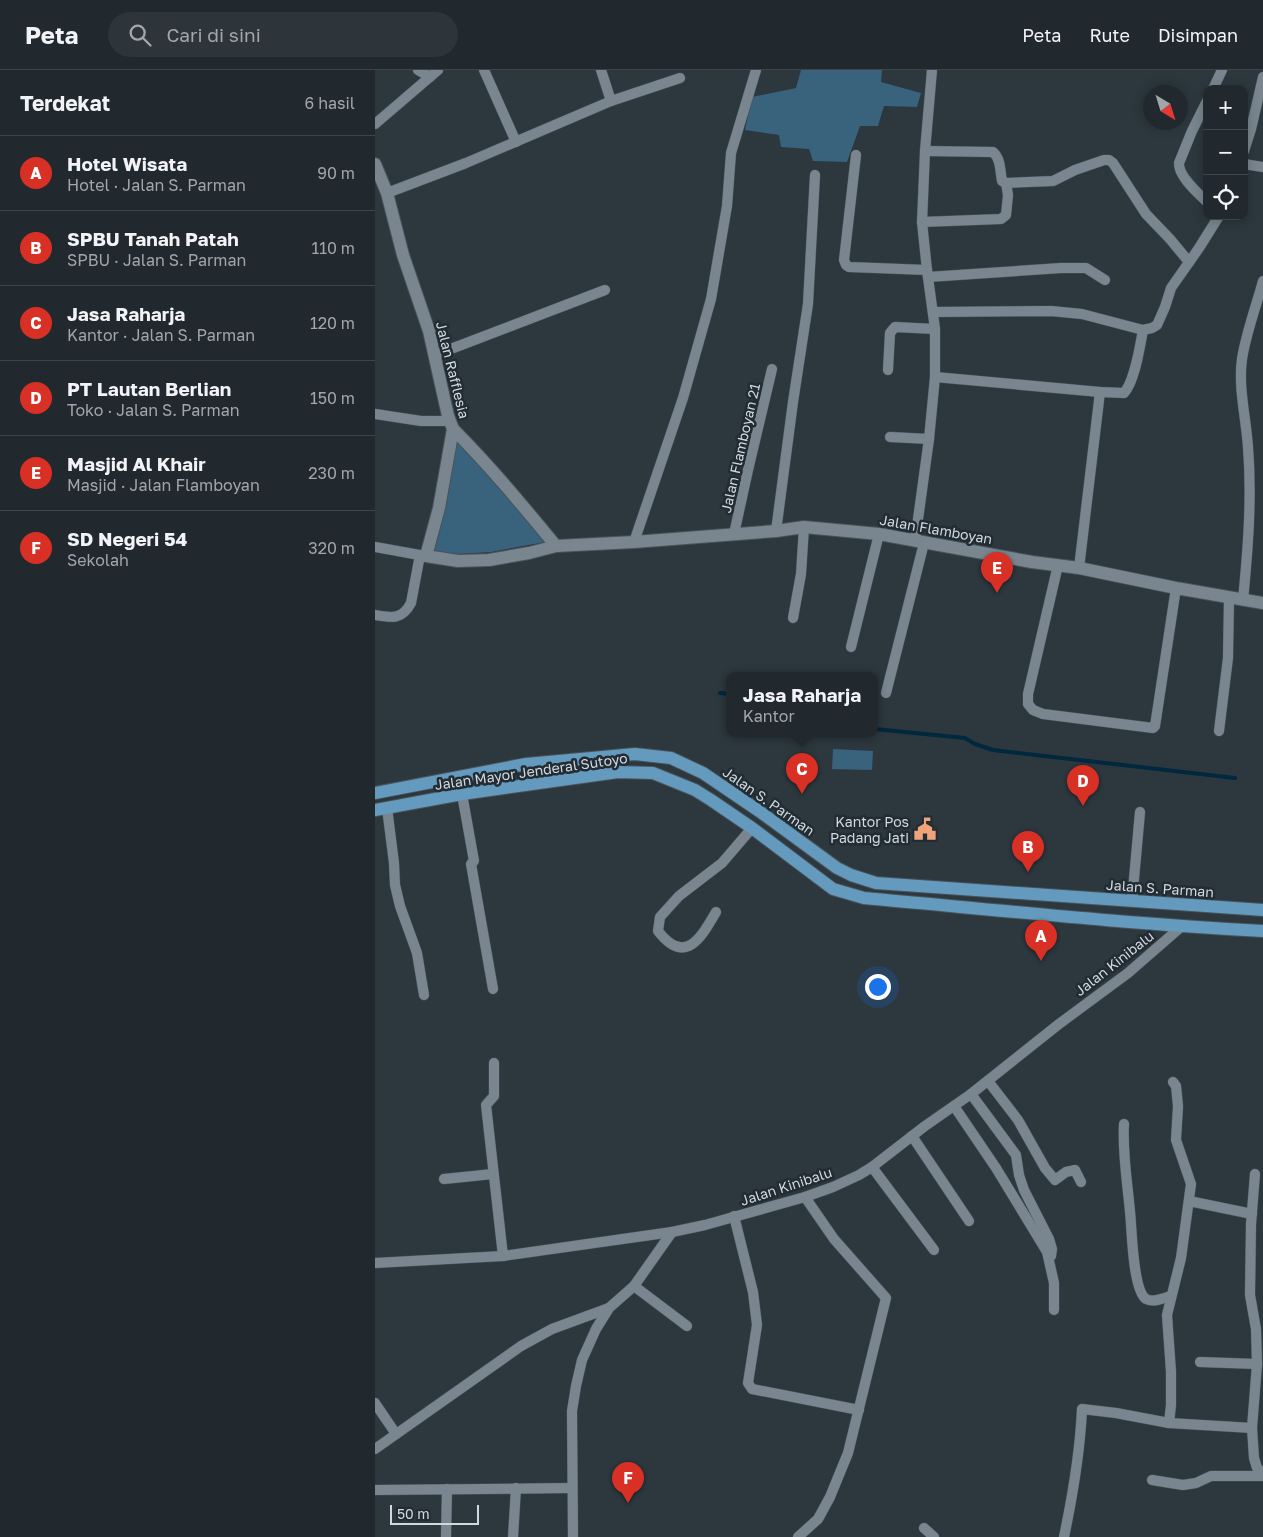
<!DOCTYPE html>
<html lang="id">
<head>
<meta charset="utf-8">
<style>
	:root { --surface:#21292e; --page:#2d353a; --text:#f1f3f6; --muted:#a2a6aa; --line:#3e454a; --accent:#d93025 }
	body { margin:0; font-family:"Golos Text",sans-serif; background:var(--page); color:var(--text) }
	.controls { position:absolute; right:15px; top:15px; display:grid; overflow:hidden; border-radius:10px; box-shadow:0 2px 12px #0003 }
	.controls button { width:45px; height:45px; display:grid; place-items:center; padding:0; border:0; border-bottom:1px solid var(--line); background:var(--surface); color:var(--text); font:25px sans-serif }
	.compass { position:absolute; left:768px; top:15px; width:45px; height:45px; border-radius:50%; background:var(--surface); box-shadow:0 2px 12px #0003; rotate:142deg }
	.scale { position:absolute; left:15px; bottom:12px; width:89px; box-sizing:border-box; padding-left:5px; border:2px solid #d2d9de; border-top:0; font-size:14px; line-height:18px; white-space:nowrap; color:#d2d9de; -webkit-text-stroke:4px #222c34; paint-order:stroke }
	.you { position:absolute; left:502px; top:916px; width:18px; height:18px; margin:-12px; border:4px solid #fff; border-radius:50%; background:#1a73e8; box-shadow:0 0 0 8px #1a73e833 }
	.badge { display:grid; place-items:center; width:32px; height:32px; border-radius:50%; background:var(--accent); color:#fff; font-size:16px; font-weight:700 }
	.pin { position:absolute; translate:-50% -41px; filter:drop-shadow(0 1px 2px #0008) }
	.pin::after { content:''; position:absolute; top:26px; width:18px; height:15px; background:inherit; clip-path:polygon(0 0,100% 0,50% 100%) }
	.popup { position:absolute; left:351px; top:602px; width:152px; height:65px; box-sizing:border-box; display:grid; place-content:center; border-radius:10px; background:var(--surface); filter:drop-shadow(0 1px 4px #0005); font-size:16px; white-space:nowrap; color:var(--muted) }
	.popup b { font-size:19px; color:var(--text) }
	.popup::after { content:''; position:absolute; left:50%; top:100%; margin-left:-10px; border:10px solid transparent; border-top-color:var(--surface) }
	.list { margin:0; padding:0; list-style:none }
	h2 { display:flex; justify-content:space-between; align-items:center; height:65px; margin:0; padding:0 20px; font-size:21px }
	h2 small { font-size:16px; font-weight:400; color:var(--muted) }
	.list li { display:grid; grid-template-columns:32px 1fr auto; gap:15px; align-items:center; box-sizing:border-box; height:75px; padding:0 20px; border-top:1px solid var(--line) }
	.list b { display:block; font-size:19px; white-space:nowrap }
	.list p { margin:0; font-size:16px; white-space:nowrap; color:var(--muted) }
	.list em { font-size:16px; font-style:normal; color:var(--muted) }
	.icon { flex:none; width:28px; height:28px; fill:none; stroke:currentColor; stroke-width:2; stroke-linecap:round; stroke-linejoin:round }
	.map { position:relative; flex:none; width:888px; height:1467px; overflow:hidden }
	header { display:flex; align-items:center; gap:30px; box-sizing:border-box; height:70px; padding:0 25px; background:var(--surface); border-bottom:1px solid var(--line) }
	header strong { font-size:24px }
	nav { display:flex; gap:28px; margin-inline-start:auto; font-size:18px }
	.search { width:350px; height:45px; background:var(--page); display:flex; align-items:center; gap:12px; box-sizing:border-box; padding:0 18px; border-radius:28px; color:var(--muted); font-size:19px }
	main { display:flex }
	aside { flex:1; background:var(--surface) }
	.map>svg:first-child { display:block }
	.green { fill:#39627d }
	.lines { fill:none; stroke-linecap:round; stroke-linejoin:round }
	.stream { stroke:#00283e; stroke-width:4 }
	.minor-casing { stroke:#495259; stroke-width:11 }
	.tertiary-casing { stroke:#495259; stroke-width:14 }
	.primary-casing { stroke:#495259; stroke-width:14 }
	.minor { stroke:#79868f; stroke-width:10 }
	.tertiary { stroke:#79868f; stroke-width:12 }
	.primary { stroke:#639abd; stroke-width:12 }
	.labels { text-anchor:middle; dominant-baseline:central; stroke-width:5; stroke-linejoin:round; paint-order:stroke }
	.street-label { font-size:14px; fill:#d2d9de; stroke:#222c34 }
	.poi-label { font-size:14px; fill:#d2d9de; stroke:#222c34; text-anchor:end }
</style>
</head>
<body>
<header>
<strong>Peta</strong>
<div class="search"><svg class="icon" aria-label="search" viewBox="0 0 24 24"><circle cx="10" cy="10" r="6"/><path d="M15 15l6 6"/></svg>Cari di sini</div>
<nav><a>Peta</a><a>Rute</a><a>Disimpan</a></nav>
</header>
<main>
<aside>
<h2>Terdekat<small>6 hasil</small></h2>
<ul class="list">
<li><span class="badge">A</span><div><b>Hotel Wisata</b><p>Hotel · Jalan S. Parman</p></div><em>90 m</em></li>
<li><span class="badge">B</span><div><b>SPBU Tanah Patah</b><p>SPBU · Jalan S. Parman</p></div><em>110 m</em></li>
<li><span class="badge">C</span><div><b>Jasa Raharja</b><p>Kantor · Jalan S. Parman</p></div><em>120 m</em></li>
<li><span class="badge">D</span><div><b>PT Lautan Berlian</b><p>Toko · Jalan S. Parman</p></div><em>150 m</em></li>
<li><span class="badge">E</span><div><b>Masjid Al Khair</b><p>Masjid · Jalan Flamboyan</p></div><em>230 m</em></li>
<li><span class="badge">F</span><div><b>SD Negeri 54</b><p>Sekolah</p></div><em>320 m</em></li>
</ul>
</aside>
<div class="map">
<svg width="888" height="1467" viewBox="0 0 888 1467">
	<rect width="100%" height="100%" fill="#2c373e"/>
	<!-- green -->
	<g class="green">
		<polygon points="426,0 507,0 506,12 546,23 542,37 509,36 503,56 485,56 472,92 438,91 434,79 406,77 404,65 370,60 377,27 421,18"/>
		<polygon points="75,356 170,472 116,482 51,486"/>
		<polygon points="458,679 498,681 497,700 457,699"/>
	</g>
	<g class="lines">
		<!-- stream -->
		<g class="stream">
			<polyline points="345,623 354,624"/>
			<polyline points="500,659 590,668 600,674 618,680 860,708"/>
		</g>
		<defs>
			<g id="minor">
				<polyline points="43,0 55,7"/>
				<polyline points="109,0 141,72"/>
				<polyline points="226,0 236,31"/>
				<polyline points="838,19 847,0"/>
				<path d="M 832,31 L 817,61 L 804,93 C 803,106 823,123 832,132"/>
				<polyline points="0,54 63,0"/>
				<polyline points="869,81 876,59 888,7"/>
				<polyline points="481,85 469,190 471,195 474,197 552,200"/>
				<polyline points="869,94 888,97"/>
				<polyline points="631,113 678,111 700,100 729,90 734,90 738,93 771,144 795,169 814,192"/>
				<polyline points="12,123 91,93 236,31 305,8"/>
				<path d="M 547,152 L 626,149 L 631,145 L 633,125 L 631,113 L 627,111 C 625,101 626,89 618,82 L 550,81"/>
				<polyline points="553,207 686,198 711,198 730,210"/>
				<polyline points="558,242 676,241 707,244 768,260 777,258 782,255 790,237 796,218 824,178 844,146"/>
				<polyline points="60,285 230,220"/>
				<polyline points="513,300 515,263 520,257 560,259"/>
				<path d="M 560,307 L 725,322 L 749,323 C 760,311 765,276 768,260"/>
				<polyline points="0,344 46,351 75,351"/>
				<polyline points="515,367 554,369"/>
				<polyline points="401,461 418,332 433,234 440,105"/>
				<polyline points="359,464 373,400 397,299"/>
				<polyline points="540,471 554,369 560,307 560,259 552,200 547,152 550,81 557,0"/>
				<polyline points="259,472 308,328 336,229 352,136 356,83 381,0"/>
				<polyline points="0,477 50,486"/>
				<polyline points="683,495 653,624 653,634 658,640 668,644 778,658 780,656 801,518"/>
				<polyline points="704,498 725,322"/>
				<path d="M 868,530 C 873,479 877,428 873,377 C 871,348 863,317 867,289 C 871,263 881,237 888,211"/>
				<path d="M 0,545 C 17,548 27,550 36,533 L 45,485"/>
				<polyline points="418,548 426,504 429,457"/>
				<polyline points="476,577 504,464"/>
				<polyline points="511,623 549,473"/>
				<polyline points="844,661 853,588 854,527"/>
				<polyline points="87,724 99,791 96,794 118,919"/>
				<polyline points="12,738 19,793 20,815 25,836 42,883 49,925"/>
				<polyline points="757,831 765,742"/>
				<path d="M 341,842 C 326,868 310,896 283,861 L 285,847 L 304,826 L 347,793 L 377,758"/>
				<polyline points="119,993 119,1026 111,1035 128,1186"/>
				<polyline points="613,1011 643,1050 670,1098 680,1110 691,1102 700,1100 706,1112"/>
				<polyline points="596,1024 641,1085 644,1105 649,1120 674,1169 677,1179 676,1186"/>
				<polyline points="579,1036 621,1098 672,1182 679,1213 679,1240"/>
				<path d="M 749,1054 C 747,1088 754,1121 756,1154 C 757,1168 759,1221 771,1229 C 778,1233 789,1228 796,1226"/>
				<polyline points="537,1066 594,1151"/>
				<polyline points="497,1097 559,1180"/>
				<polyline points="880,1104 876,1154 875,1225 881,1259 882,1294 877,1358 879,1388 882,1398 888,1403"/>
				<polyline points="69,1109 118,1104"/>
				<polyline points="814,1131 877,1144"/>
				<polyline points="359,1146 378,1222 382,1255 373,1313 377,1319 484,1340"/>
				<polyline points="0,1193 128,1186 297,1162 330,1155 430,1127 458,1117 484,1105 497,1097 550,1056 596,1024 684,954 753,903 807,856"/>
				<polyline points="259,1216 312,1256"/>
				<polyline points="825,1292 882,1294"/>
				<polyline points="0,1333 21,1364"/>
				<polyline points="794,1353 877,1358"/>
				<polyline points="0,1379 146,1276 177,1259 234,1238"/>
				<polyline points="777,1410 808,1415 821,1413 836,1406 888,1406"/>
				<polyline points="0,1420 197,1418"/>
				<polyline points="549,1458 559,1467"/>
				<polyline points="71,1467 72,1419"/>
				<polyline points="138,1467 141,1418"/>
				<polyline points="198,1467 197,1341 201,1316 207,1290 221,1259 234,1238 259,1216 297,1162"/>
				<polyline points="423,1467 443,1449 455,1427 473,1383 511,1228 459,1169 430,1127"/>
				<path d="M 689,1467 C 698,1424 705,1383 707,1339 L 741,1343 L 794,1353 L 796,1335 L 796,1302 L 792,1245 L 806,1188 L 816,1114 L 801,1070 L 803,1036 L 801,1016 L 798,1012"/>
			</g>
			<g id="tertiary">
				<polyline points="0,94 12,123 28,185 54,261 73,346 78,359 64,438 51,486 83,491 114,490 154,483 181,476 259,472 401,461 429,457 504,464 657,492 704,498 801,518 888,533"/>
				<path d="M 78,359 C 115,396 148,436 181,476"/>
			</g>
			<g id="primary">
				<polyline points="0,723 151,694 260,684 296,688 328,703 384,741 462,798 476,805 501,813 888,840"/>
				<path d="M 0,740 L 87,724 L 243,702 L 278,703 L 320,720 L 336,730 L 377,758 L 458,819 L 489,828 C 622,840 755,854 888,861"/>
			</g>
		</defs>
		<!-- minor casing -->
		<use href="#minor" class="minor-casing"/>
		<!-- tertiary casing -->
		<use href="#tertiary" class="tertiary-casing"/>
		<!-- primary casing -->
		<use href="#primary" class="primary-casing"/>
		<!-- minor -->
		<use href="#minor" class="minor"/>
		<!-- tertiary -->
		<use href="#tertiary" class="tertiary"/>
		<!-- primary -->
		<use href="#primary" class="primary"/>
	</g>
	<!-- icons -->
	<defs>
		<symbol id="civic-bare" viewBox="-9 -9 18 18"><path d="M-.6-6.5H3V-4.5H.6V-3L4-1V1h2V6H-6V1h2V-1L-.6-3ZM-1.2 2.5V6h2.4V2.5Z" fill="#f0a278" stroke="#222c34" stroke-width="2.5" paint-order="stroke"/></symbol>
	</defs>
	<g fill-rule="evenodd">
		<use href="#civic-bare" x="534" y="743" width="32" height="32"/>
	</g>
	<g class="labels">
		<!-- street labels -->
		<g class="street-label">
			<text transform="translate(78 300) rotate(76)">Jalan Rafflesia</text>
			<text transform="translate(365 378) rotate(-77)">Jalan Flamboyan 21</text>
			<text transform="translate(561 459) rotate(10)">Jalan Flamboyan</text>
			<text transform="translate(156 701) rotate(-8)">Jalan Mayor Jenderal Sutoyo</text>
			<text transform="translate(394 731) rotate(35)">Jalan S. Parman</text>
			<text transform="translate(785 818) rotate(4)">Jalan S. Parman</text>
			<text transform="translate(739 893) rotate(-38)">Jalan Kinibalu</text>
			<text transform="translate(411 1116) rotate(-18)">Jalan Kinibalu</text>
		</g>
		<!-- poi labels -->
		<g class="poi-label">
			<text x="534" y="751">Kantor Pos<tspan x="534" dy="16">Padang Jati</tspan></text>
		</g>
	</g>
</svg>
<div class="controls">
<button>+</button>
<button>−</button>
<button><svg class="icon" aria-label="locate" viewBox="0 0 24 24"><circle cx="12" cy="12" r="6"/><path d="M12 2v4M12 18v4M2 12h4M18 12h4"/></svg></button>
</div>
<svg class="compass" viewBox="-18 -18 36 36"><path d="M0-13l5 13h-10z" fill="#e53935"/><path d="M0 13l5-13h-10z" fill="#a2a6aa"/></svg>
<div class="scale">50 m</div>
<div class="you"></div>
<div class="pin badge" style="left:666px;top:891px">A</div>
<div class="pin badge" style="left:653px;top:802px">B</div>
<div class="pin badge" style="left:427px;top:724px">C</div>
<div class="popup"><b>Jasa Raharja</b>Kantor</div>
<div class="pin badge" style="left:708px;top:736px">D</div>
<div class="pin badge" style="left:622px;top:523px">E</div>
<div class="pin badge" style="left:253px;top:1433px">F</div>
</div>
</main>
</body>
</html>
